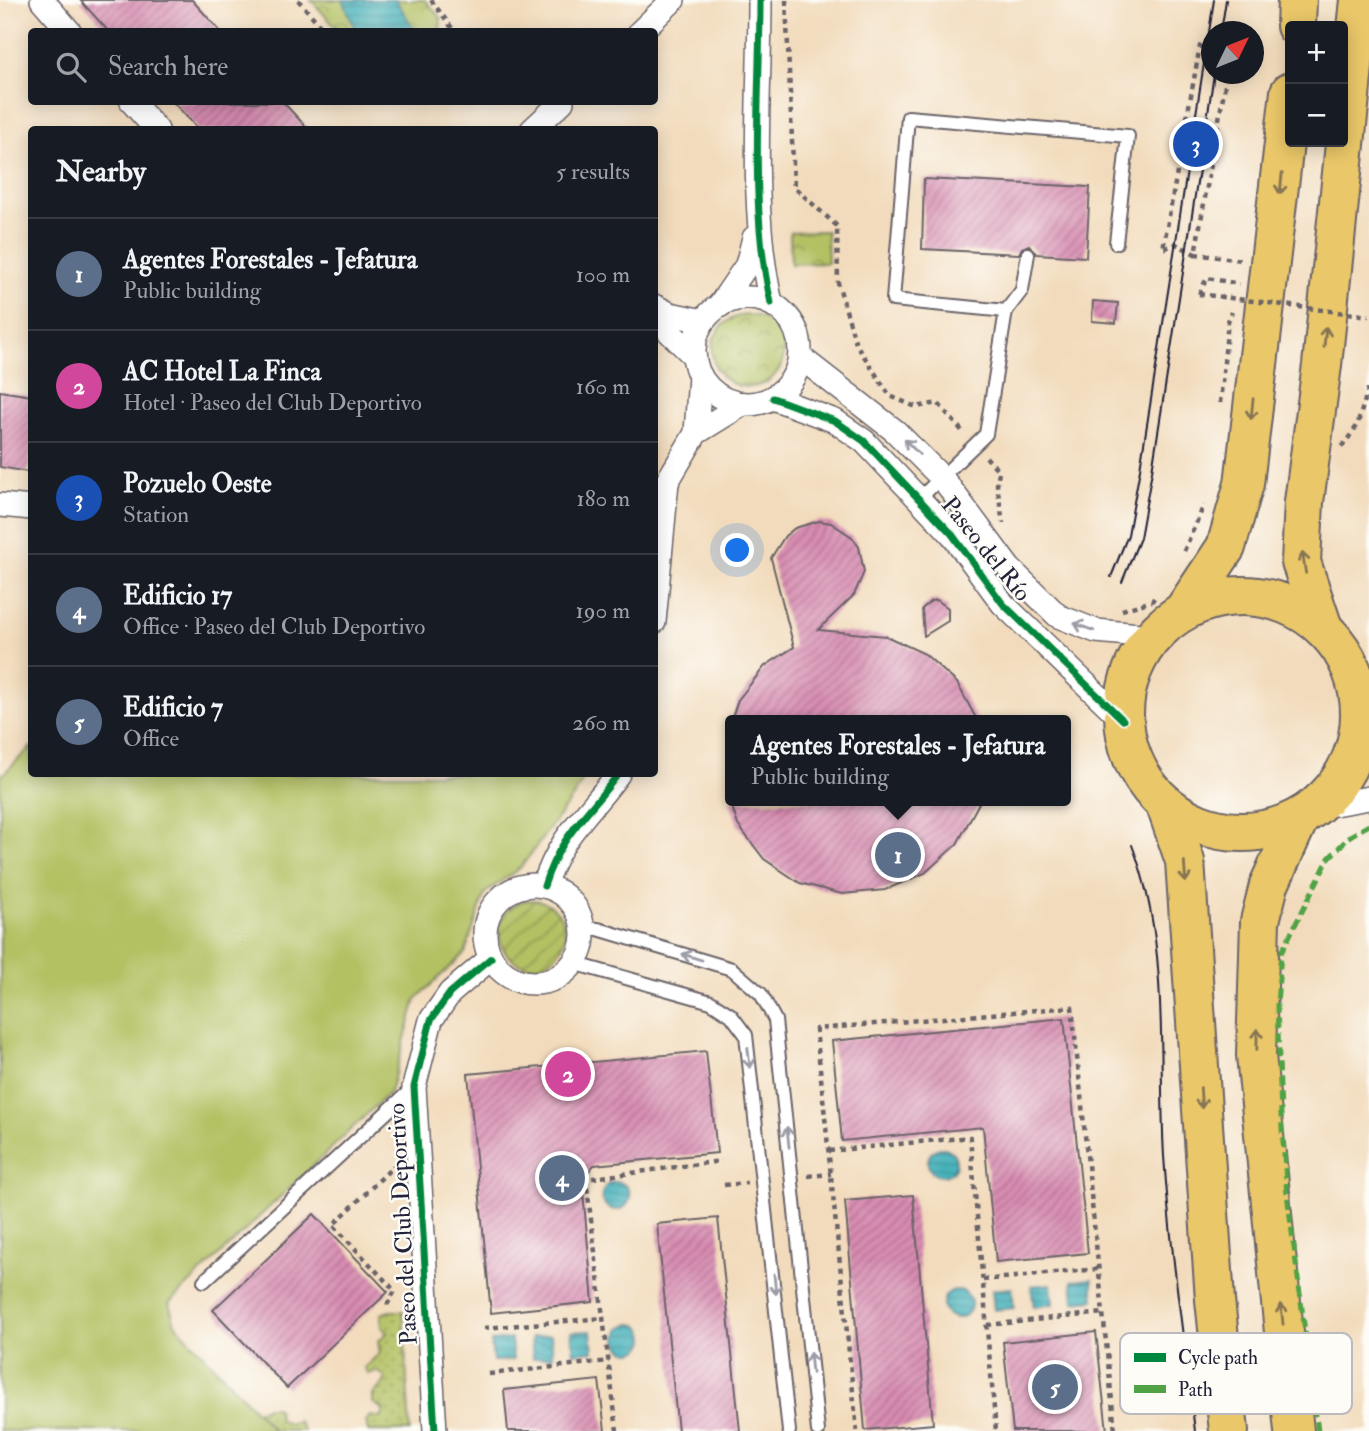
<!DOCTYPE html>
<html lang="en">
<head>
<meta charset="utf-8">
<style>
	:root { --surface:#171b24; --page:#20242c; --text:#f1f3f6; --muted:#9ea1a6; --line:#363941; --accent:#7c3aed }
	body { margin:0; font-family:"IM FELL Double Pica",serif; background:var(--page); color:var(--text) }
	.controls { position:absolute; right:21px; top:21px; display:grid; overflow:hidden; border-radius:7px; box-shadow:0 4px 18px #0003 }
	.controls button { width:63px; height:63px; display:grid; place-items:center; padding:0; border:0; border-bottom:2px solid var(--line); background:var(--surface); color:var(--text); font:35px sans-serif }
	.compass { position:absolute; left:1201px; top:21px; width:63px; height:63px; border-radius:50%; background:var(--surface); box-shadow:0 4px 18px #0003; rotate:47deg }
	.you { position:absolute; left:738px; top:551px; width:24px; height:24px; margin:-18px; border:5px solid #fff; border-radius:50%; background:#1a73e8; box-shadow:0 0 0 10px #1a73e833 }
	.badge { display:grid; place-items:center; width:46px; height:46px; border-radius:50%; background:var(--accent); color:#fff; font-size:23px; font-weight:700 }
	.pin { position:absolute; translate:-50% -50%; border:4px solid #fff; box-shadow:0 2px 7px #0006 }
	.popup { position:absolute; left:725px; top:715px; width:346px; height:91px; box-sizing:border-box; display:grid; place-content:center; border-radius:7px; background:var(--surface); filter:drop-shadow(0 2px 5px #0005); font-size:23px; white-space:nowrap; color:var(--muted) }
	.popup b { font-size:26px; color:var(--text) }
	.popup::after { content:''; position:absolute; left:50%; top:100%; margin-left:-14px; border:14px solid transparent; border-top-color:var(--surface) }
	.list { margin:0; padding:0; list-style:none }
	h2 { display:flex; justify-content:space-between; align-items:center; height:91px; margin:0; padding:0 28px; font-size:30px }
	h2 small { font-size:23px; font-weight:400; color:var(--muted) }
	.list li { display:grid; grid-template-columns:46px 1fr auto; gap:21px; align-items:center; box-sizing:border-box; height:112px; padding:0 28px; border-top:2px solid var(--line) }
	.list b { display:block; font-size:26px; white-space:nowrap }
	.list p { margin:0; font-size:23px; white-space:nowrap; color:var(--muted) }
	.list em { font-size:23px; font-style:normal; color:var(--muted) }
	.icon { flex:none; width:38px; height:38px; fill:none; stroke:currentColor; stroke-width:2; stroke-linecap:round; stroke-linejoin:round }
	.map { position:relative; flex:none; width:1369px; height:1431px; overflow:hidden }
	.search { position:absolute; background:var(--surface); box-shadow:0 4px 18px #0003; left:28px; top:28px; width:630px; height:77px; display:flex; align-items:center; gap:18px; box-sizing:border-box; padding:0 24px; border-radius:7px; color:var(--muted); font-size:26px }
	.panel { position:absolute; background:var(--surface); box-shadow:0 4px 18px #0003; left:28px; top:126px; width:630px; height:651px; border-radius:7px }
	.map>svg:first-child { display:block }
	.grass { fill:url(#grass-dots); stroke:#6b724f; stroke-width:2 }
	.park { fill:url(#park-crowns); stroke:#6b724f; stroke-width:2 }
	.garden { fill:url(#garden-furrows); stroke:#6b724f; stroke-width:2 }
	.pitch { fill:#b4c163; stroke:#6b724f; stroke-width:2 }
	.water { fill:url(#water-rules); stroke:#30687a; stroke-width:2 }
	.building { fill:url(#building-hatch) }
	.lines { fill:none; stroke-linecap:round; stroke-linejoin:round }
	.lane-casing { stroke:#6b6368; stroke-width:16 }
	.street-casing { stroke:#6b6368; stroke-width:26 }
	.highway-casing { stroke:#6b6368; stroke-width:42 }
	.path { stroke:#6b6368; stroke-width:4.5; stroke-dasharray:5 5; stroke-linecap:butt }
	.lane { stroke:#fff; stroke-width:12 }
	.street { stroke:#fff; stroke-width:23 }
	.highway { stroke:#eac769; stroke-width:38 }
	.tram { stroke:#22223b; stroke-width:2 }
	.path-bridge { stroke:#6b6368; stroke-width:4.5; stroke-dasharray:5 5; stroke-linecap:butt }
	.quiet { stroke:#50a245; stroke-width:5; stroke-dasharray:10 5; stroke-linecap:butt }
	.cycleway-casing { stroke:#fdfcf7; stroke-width:11 }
	.cycleway { stroke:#00873e; stroke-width:7 }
	.oneway { stroke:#867452 }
	.oneway2 { stroke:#9c9ca7 }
	.labels { text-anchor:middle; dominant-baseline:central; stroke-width:5; stroke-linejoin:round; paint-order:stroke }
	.street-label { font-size:24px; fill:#22223b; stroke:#fdfcf7 }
	.key { fill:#fdfcf7; stroke:#bbbbbf; stroke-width:2 }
	.key-label { font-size:19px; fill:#22223b }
</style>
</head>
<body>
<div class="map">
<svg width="1369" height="1431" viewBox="0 0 1369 1431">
	<defs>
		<pattern id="grass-dots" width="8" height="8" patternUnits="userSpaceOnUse" patternTransform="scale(1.75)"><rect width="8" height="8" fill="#b4c163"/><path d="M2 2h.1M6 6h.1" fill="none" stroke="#929c53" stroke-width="1.8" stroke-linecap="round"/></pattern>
		<pattern id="park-crowns" width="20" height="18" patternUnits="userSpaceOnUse" patternTransform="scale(1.75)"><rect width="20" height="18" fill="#b4c163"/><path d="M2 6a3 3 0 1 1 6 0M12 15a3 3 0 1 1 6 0" fill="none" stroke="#929c53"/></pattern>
		<pattern id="garden-furrows" width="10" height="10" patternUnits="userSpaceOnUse" patternTransform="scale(1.75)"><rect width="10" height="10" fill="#b4c163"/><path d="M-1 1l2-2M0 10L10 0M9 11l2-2" fill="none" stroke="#929c53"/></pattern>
		<pattern id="water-rules" width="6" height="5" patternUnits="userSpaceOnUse" patternTransform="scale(1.75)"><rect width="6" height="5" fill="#3eafb8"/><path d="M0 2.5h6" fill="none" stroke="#348e97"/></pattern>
		<pattern id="building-hatch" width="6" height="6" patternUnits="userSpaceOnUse" patternTransform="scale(1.75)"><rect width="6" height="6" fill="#d88cb1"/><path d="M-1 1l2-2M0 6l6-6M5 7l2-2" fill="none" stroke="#af7291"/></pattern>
	</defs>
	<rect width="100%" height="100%" fill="#fdfcf7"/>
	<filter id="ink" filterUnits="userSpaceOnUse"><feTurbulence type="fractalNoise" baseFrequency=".0143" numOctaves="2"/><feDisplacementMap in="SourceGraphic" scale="14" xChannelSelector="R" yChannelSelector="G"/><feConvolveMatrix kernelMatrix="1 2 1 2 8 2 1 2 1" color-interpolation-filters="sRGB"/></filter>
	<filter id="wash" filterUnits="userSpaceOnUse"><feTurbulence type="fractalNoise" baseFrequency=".00686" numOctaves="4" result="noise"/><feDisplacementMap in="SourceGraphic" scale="28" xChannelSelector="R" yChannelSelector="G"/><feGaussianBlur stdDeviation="1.57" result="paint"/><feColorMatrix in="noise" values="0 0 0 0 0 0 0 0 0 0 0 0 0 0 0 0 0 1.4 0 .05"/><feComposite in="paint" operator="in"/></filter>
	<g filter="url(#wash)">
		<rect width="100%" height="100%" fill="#f2dbbc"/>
		<!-- grass -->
		<g class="grass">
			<polygon points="390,1311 403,1311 410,1431 368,1431 366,1421 370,1416 380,1418 383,1414 383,1409 373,1403 373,1395 385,1381 384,1376 377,1371 368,1374 364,1368 380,1353 378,1341 387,1333 382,1327 381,1314"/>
			<polygon points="267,1407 275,1407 279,1412 278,1419 288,1424 298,1421 304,1431 274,1431 256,1411"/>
		</g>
		<!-- park -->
		<g class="park">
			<polygon points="311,0 425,0 441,18 440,31 339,31"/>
			<polygon points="827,231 828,263 791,264 790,232"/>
			<circle cx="748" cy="351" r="36"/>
		</g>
		<!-- garden -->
		<circle class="garden" cx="532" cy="933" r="33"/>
		<!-- pitch -->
		<polygon class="pitch" points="31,747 32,774 586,774 575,794 521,867 485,893 465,953 416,999 390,1092 169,1303 175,1324 274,1431 0,1431 0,777"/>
		<!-- water -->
		<g class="water">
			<polygon points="343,0 396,0 415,31 356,31"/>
			<circle cx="942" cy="1162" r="14"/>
			<circle cx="616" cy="1196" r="14"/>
			<polygon points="1092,1279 1094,1300 1074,1302 1072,1281"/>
			<polygon points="1051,1284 1053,1304 1034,1307 1031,1286"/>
			<polygon points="1012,1288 1014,1308 994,1310 992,1290"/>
			<circle cx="957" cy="1304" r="14"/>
			<circle cx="631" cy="1338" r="14"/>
			<polygon points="591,1331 593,1351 574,1353 571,1332"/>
			<polygon points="551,1335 553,1356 533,1358 531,1337"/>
			<polygon points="511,1339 513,1360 493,1361 491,1341"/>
		</g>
		<g id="blocks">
			<!-- building -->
			<g class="building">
				<polygon points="80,0 192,0 221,32 109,32"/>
				<polygon points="173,102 283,102 309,130 199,130"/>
				<polygon points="924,179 1090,187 1086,257 1037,254 1029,245 1022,248 1019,254 922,249"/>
				<polygon points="1093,301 1118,303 1116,323 1092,321"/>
				<polygon points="0,391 32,396 32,452 28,472 0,467"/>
				<polygon points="819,521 831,523 852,537 859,547 864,572 854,595 818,630 886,636 925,654 957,683 977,720 731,720 738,700 765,666 794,647 771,558 785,536 795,528"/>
				<polygon points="937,600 948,608 948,621 924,636 922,609 931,601"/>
				<polygon points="730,801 980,801 957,844 925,873 885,890 842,894 800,883 764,859 738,825"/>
				<polygon points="1064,1018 1088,1253 996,1262 983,1127 842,1141 832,1041"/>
				<polygon points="706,1051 717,1153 594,1165 582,1180 593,1302 491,1313 468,1074"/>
				<polygon points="913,1195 933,1424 865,1430 845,1201"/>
				<polygon points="314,1214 388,1292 287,1388 213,1310"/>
				<polygon points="718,1218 740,1431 678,1431 657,1224"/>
				<polygon points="1096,1332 1107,1431 1013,1431 1003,1342"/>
				<polygon points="599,1380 605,1431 508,1431 504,1390"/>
			</g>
		</g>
	</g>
	<g filter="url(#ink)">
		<use href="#blocks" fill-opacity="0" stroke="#6b6368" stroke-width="2"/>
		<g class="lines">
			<defs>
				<g id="lane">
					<polyline points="1006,311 1022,290 1028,254"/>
					<polyline points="920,498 986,434 1006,311 893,300 908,117 1128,136 1116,243"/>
					<polyline points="582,928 598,929 732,969 761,994 775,1020 818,1431"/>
					<polyline points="573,963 711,1002 731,1015 746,1035 789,1431"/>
					<polyline points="204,1281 414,1087"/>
				</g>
				<g id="street">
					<polyline points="42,0 70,32"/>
					<path d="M 760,0 C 760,99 749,207 771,303"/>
					<polyline points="640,32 673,0"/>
					<polyline points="132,102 157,130"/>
					<polyline points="532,130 562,102"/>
					<circle cx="747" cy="351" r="53"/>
					<polyline points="654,306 670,314 703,321"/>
					<polyline points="719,306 747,265 754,238"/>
					<polyline points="654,317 694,356"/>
					<polyline points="800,357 895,431 943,479 1009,568 1058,616 1096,631 1151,636"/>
					<polyline points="773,398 835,421 864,441 951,533 1003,604 1123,720"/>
					<polyline points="696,433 700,376"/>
					<polyline points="0,505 32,508"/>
					<polyline points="654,622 667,482 696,433 743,404"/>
					<polyline points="1360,703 1369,718"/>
					<polyline points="1317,807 1369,798"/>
					<circle cx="534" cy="934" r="49"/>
					<path d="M 544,886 C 560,835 588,815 618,774"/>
					<polyline points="435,1431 414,1087 431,1020 450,993 491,958"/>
				</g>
				<g id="highway">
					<polyline points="1296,26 1297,0"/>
					<circle cx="1242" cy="714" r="118"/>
					<polyline points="1184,610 1226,547 1244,484 1290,92"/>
					<polyline points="1323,628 1301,562 1304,502 1322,365 1360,0"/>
					<polyline points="1166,806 1185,861 1215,1300 1229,1431"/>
					<polyline points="1294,1431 1256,1055 1260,921 1269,885 1299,819"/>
				</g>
			</defs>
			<!-- lane casing -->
			<use href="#lane" class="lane-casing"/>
			<!-- street casing -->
			<use href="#street" class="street-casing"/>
			<!-- highway casing -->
			<use href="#highway" class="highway-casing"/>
			<!-- path -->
			<g class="path">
				<polyline points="298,0 326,32"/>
				<polyline points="431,0 455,32"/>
				<polyline points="786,0 794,187 837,226 838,283 856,344 890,396 916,407 938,403 963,432"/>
				<polyline points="1212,46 1200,46 1163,249 1176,244 1195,254 1227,74"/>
				<polyline points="1195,254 1242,260"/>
				<polyline points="1199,294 1207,278 1239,284"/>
				<polyline points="1220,403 1228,321 1232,312"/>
				<polyline points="1342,447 1357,426 1369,386"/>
				<polyline points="986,457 999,471 997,485 1003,523"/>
				<polyline points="1184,551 1204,505"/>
				<polyline points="1122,610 1152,601 1157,594"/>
				<polyline points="829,1151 970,1137 996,1431"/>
				<polyline points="808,1176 831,1174"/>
				<polyline points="724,1185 747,1183"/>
				<polyline points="983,1280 1098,1269"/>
				<polyline points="387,1305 395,1291 333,1225 398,1162"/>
				<polyline points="987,1325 1103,1313"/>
				<polyline points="484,1328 603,1318"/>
				<polyline points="489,1374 609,1361"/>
				<polyline points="617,1431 586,1179 721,1161"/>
				<polyline points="857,1431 816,1029 1072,1007 1115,1431"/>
			</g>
			<!-- lane -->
			<use href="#lane" class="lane"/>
			<!-- street -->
			<use href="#street" class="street"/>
			<!-- highway -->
			<use href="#highway" class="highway"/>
			<!-- tram -->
			<g class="tram">
				<polyline points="1221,32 1226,0"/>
				<polyline points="1111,577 1128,535 1140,469 1214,0"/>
				<polyline points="1122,582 1140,538 1152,471 1214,74"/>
				<path d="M 1132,845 C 1170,943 1158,1052 1164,1156 C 1170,1247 1184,1340 1195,1431"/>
			</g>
			<!-- path-bridge -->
			<polyline class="path-bridge" points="1199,294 1369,316"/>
			<!-- quiet -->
			<polyline class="quiet" points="1318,1431 1287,1194 1281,1115 1277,1004 1281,953 1329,858 1350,836 1369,825"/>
			<defs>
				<g id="cycleway">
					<path d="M 760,0 C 760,99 749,207 771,303"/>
					<polyline points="773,398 835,421 864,441 951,533 1003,604 1123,720"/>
					<path d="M 544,886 C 560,835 588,815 618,774"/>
					<polyline points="435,1431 414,1087 431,1020 450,993 491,958"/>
				</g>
			</defs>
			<!-- cycleway casing -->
			<use href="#cycleway" class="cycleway-casing"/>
			<!-- cycleway -->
			<use href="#cycleway" class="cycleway"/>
		</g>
		<!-- one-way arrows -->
		<defs><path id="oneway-shaft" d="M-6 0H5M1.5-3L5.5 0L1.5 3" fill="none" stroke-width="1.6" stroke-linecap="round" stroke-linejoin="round" transform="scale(1.75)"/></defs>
		<g class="oneway">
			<use href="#oneway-shaft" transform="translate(1281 184) rotate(96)"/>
			<use href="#oneway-shaft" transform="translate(1325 337) rotate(-84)"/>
			<use href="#oneway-shaft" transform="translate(1252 409) rotate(96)"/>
			<use href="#oneway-shaft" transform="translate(1304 563) rotate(-99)"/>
			<use href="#oneway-shaft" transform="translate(1185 872) rotate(86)"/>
			<use href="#oneway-shaft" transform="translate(1257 1039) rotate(-89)"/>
			<use href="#oneway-shaft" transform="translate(1201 1098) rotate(86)"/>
			<use href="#oneway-shaft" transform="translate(1282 1314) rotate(-96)"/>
		</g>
		<g class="oneway2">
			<use href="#oneway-shaft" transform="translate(912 447) rotate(-135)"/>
			<use href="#oneway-shaft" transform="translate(1084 627) rotate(-159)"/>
			<use href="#oneway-shaft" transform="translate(692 957) rotate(-163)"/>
			<use href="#oneway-shaft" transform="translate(749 1058) rotate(83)"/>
			<use href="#oneway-shaft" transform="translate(788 1137) rotate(-96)"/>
			<use href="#oneway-shaft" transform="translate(775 1284) rotate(84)"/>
			<use href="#oneway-shaft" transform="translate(811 1363) rotate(-96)"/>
		</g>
	</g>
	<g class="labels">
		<!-- street labels -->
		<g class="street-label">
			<text transform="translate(986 549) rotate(51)">Paseo del Río</text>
			<text transform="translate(403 1224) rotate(-93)">Paseo del Club Deportivo</text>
		</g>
	</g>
	<!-- legend -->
	<rect x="1120" y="1333" width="232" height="81" rx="10" class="key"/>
	<rect x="1134" y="1353" width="32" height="9" fill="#00873e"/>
	<rect x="1134" y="1385" width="32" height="8" fill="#50a245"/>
	<g class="key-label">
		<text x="1178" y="1364">Cycle path</text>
		<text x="1178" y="1396">Path</text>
	</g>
</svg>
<div class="controls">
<button>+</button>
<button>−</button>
</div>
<svg class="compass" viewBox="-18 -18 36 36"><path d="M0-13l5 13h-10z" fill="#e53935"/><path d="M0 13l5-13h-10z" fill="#9ea1a6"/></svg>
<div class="you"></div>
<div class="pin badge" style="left:898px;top:855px;background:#5c6f8a">1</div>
<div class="popup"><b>Agentes Forestales - Jefatura</b>Public building</div>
<div class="pin badge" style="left:568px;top:1074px;background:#d1479c">2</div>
<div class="pin badge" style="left:1196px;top:144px;background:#1a4fb4">3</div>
<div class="pin badge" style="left:562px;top:1178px;background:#5c6f8a">4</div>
<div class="pin badge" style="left:1055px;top:1387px;background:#5c6f8a">5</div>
<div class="search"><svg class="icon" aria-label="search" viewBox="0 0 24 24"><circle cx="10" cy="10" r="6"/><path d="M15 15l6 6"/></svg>Search here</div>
<section class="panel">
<h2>Nearby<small>5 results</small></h2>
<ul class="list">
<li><span class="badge" style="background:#5c6f8a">1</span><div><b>Agentes Forestales - Jefatura</b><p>Public building</p></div><em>100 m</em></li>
<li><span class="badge" style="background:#d1479c">2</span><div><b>AC Hotel La Finca</b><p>Hotel · Paseo del Club Deportivo</p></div><em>160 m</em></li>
<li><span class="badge" style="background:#1a4fb4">3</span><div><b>Pozuelo Oeste</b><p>Station</p></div><em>180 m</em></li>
<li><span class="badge" style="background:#5c6f8a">4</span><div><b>Edificio 17</b><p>Office · Paseo del Club Deportivo</p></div><em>190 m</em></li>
<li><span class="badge" style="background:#5c6f8a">5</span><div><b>Edificio 7</b><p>Office</p></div><em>260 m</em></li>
</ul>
</section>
</div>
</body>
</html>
